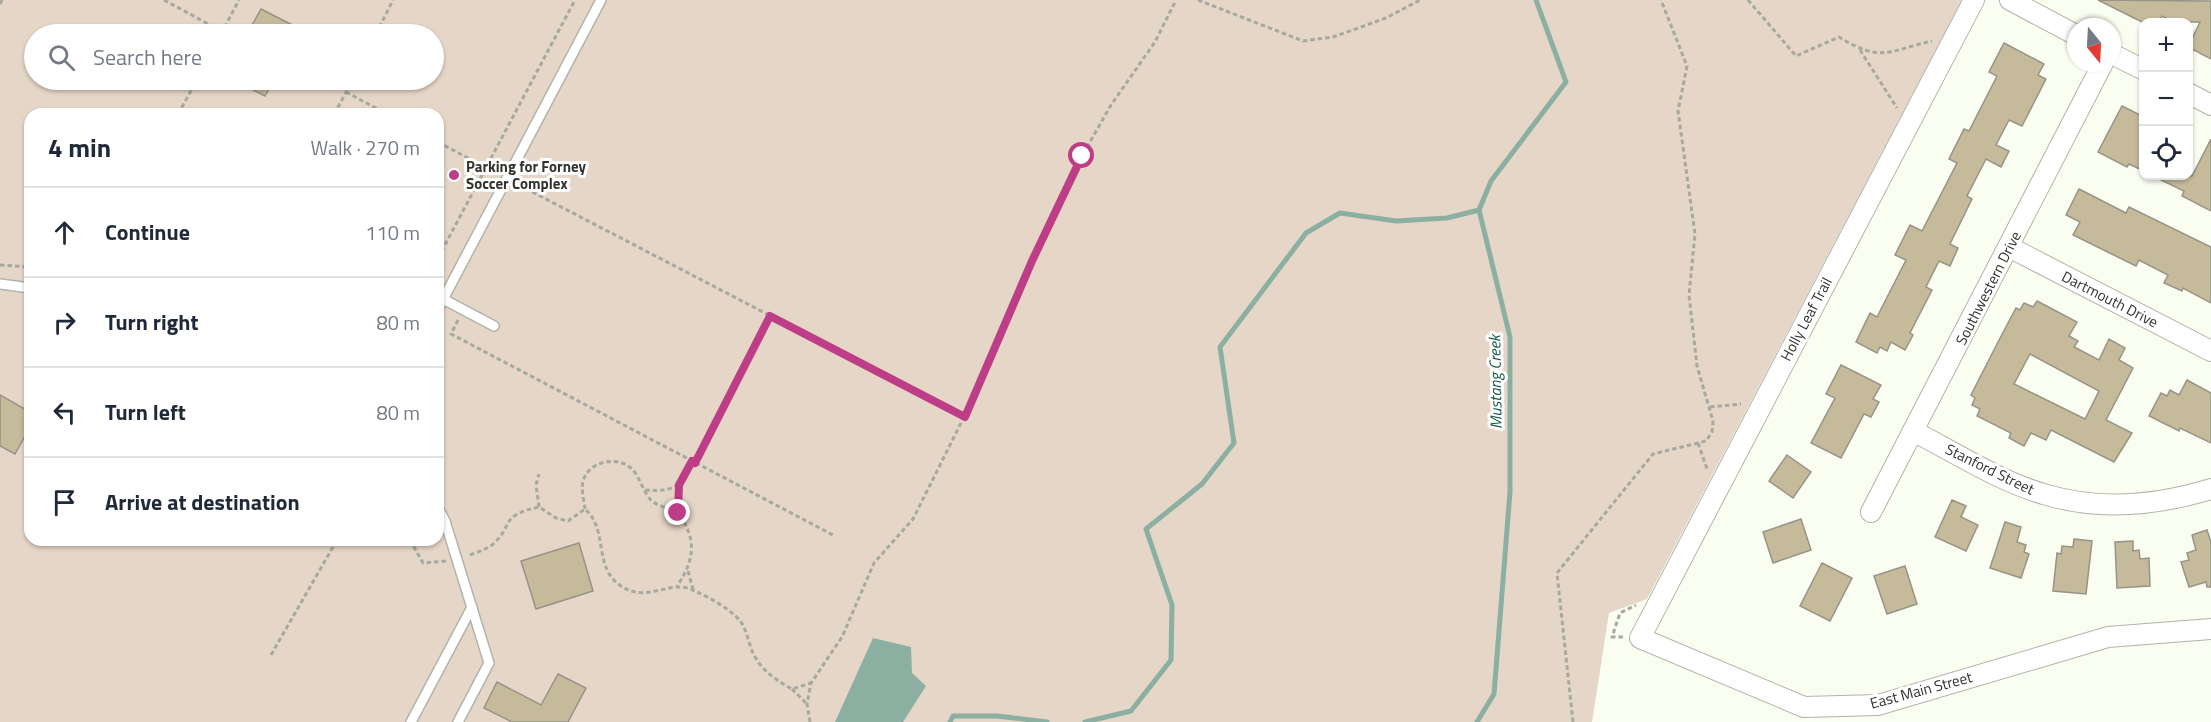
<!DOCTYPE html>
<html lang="en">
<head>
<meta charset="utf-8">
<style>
	:root { --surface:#fff; --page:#f2f2f3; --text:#1f2937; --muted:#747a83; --line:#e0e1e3 }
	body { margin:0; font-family:"Titillium Web",sans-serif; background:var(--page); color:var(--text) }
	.controls { position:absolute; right:18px; top:18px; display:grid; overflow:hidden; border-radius:12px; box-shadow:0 2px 4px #0004 }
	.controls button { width:54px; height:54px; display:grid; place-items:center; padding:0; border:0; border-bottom:2px solid var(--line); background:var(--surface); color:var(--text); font:30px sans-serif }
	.compass { position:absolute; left:2067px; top:18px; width:54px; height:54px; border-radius:50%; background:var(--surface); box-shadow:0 2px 4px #0004; rotate:162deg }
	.stop { position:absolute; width:18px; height:18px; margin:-14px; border:4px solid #be3d87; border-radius:50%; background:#fff }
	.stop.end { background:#be3d87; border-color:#fff; box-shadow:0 2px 6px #0008 }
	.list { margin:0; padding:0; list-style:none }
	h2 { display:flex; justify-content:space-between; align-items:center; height:78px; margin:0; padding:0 24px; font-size:26px }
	h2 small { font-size:20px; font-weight:400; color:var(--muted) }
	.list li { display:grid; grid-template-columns:39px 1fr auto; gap:18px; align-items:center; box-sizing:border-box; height:90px; padding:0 24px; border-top:2px solid var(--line) }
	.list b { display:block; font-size:22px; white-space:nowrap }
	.list em { font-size:20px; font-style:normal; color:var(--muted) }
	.icon { flex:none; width:33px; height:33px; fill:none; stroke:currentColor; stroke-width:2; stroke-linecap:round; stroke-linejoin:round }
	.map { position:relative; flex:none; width:2211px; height:722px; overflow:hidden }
	.search { position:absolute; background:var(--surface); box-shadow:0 2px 4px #0004; left:24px; top:24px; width:420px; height:66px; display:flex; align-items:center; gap:15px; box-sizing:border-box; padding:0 21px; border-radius:33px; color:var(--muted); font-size:22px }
	.panel { position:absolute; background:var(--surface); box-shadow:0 2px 4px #0004; left:24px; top:108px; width:420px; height:438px; border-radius:18px }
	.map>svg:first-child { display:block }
	.green { fill:#e6d6c7; fill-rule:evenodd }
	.water { fill:#8bb0a2 }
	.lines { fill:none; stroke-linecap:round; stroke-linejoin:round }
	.stream { stroke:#8bb0a2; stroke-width:5 }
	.building { fill:#c5bb9b; stroke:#979388; stroke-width:1.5; fill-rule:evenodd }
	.lane-casing { stroke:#b1b4a8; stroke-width:12 }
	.street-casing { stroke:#b1b4a8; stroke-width:22 }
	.path { stroke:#a6a99f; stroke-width:3; stroke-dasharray:4.5 3; stroke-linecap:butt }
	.lane { stroke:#fff; stroke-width:9 }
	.street { stroke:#fff; stroke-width:20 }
	.route { stroke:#be3d87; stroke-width:8 }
	.poi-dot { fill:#be3d87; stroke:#fff; stroke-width:2 }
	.labels { text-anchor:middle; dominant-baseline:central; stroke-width:6; stroke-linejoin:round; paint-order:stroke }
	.poi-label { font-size:15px; font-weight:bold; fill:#32332e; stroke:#fff; text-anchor:start }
	.street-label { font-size:15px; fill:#32332e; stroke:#fff }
	.water-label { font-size:16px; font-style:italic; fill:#105845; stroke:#fff }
</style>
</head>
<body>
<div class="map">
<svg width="2211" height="722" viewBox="0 0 2211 722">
	<rect width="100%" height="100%" fill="#fafef1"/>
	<!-- green -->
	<path class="green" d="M 0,0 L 1962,0 L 1647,599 L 1609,613 L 1592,722 L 0,722 ZM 34,34 L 434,34 L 434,80 L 34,80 ZM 30,114 L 438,114 L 438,540 L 30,540 Z"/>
	<!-- water -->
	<polygon class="water" points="873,638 911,647 912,673 926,686 903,722 835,722"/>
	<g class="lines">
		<!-- stream -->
		<g class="stream">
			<polyline points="950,722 953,716 997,716 1047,722"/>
			<polyline points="1085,722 1131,711 1171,660 1172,605 1146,529 1202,484 1234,443 1220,347 1306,233 1340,213 1396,221 1447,218 1479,210"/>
			<polyline points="1477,722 1494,694 1510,492 1510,337 1479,210 1491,181 1566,82 1536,0"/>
		</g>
	</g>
	<!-- building -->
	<g class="building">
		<polygon points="2098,0 2211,1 2211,59 2188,47 2200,22 2174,22 2162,16 2159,22 2142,22"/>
		<polygon points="261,9 310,34 247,34"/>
		<polygon points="2004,43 2044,64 2038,75 2046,79 2022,126 2009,120 1996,145 2009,151 2001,167 1986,159 1967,196 1972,199 1950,244 1958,248 1950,266 1939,261 1926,287 1932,290 1910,333 1913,335 1905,350 1891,342 1887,351 1880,347 1877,353 1856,342 1870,313 1877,317 1906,260 1895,255 1910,225 1922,231 1957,163 1949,159 1964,129 1969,131 1997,76 1989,72"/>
		<polygon points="233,80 274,80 265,96"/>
		<polygon points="2122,106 2144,117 2144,171 2129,164 2127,167 2098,152"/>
		<polygon points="2211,139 2211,211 2182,196 2184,191 2153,176 2192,176"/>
		<polygon points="2079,189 2126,213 2129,207 2211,247 2211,303 2183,288 2182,291 2164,283 2168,275 2139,260 2136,266 2073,235 2080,222 2066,215"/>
		<path d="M 2037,301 L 2077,322 L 2069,336 L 2078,341 L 2074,347 L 2099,360 L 2109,339 L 2125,348 L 2119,360 L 2133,368 L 2106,420 L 2132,433 L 2114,462 L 2051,430 L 2046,440 L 2031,433 L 2024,446 L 2009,438 L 2011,433 L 1977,416 L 1980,409 L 1972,405 L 1975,398 L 1971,395 L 1998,342 L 2016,308 L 2020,310 L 2024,303 L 2033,307 ZM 2030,354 L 2099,391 L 2085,419 L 2014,384 Z"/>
		<polygon points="1841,365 1881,385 1873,399 1879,402 1871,417 1864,414 1841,458 1811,443 1835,398 1826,394"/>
		<polygon points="2187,380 2211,393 2211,443 2180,428 2179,431 2149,416 2161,393 2167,396 2170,390 2179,395"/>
		<polygon points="0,395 30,412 30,427 15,454 0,446"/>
		<polygon points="1787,455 1811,472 1793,498 1769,481"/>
		<polygon points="1952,500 1966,506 1961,517 1978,525 1966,551 1935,537"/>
		<polygon points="1801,519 1811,550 1773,563 1763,532"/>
		<polygon points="2005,522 2021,527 2017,542 2026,545 2024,552 2029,554 2021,578 1990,568"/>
		<polygon points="2207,530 2211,542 2211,587 2207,587 2206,582 2189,587 2181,562 2189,560 2187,553 2196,550 2192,535"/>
		<polygon points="2074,539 2092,541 2086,594 2053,591 2057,553 2061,554 2062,546 2073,547"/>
		<polygon points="2133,541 2133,551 2139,550 2140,559 2149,558 2150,586 2117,588 2115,542"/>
		<polygon points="579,543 593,591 536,609 521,561"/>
		<polygon points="1822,563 1852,578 1830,621 1800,606"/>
		<polygon points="1905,566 1917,604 1887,614 1874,576"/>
		<polygon points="558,674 586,688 568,722 512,722 484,708 497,682 541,705"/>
	</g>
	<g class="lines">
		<defs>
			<g id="lane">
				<polyline points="0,284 30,288"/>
				<polyline points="443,299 494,326"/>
				<polyline points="438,309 601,0"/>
				<polyline points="438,508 445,521 489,663 458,722"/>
				<polyline points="411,722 472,607"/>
			</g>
			<g id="street">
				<polyline points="1974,0 1640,638 1804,707 1878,705 2108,637 2211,629"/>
				<polyline points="2010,0 2076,35"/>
				<polyline points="2112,54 2144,70"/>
				<polyline points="2188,93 2211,105"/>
				<polyline points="2009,247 2211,351"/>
				<path d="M 1913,431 C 1956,453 2000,482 2047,495 C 2101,511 2158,505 2211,489"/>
				<polyline points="1871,512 2103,63"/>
			</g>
		</defs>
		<!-- lane casing -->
		<use href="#lane" class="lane-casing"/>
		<!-- street casing -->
		<use href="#street" class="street-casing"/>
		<!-- path -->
		<g class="path">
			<polyline points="164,0 223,32"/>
			<polyline points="1198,0 1303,41 1333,37 1386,18 1420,0"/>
			<path d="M 1748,0 L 1796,56 L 1839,37 C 1881,63 1888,51 1932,41"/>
			<polyline points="0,4 2,0"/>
			<polyline points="221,34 239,0"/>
			<polyline points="376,34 393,0"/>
			<polyline points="1860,50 1897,108"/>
			<polyline points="346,92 387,114"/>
			<polyline points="178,114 197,80"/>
			<polyline points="334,114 353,80"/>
			<polyline points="438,142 494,172"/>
			<polyline points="519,185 965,417"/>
			<polyline points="438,258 575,0"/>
			<polyline points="0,265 30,267"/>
			<polyline points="458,320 451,334 833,535"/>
			<polyline points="1710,407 1741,404"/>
			<polyline points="1698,443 1707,469"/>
			<polyline points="695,463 770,316"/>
			<path d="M 645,490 C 676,492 679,487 692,461"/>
			<polyline points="539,507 536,485 539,474"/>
			<path d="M 585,509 C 584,500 581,490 583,481 C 589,461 617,455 632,469 C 640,477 643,492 651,500 C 658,507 668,507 676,512 C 681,515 684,521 686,526 C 697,548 690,567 677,586"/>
			<polyline points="678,513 679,485"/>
			<polyline points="410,540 423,563 446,561"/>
			<path d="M 470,555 C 477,552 485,550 492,545 C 515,525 498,516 539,507 L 556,518 L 568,521 L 585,509 C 608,529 594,564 617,583 C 646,607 669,577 695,591 C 710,598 731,609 741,622 C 746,630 748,639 751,648 C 758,668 774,679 792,689 L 811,683"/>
			<polyline points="688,571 693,589"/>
			<polyline points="1623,637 1612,637 1620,613 1636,605"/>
			<polyline points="271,655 337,540"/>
			<polyline points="792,689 807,704"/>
			<polyline points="810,722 807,704 811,683 842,637 874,563 913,519 991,363 1032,261 1082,156 1111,105 1155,42 1176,0"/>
			<polyline points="1573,722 1557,573 1653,454 1706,441 1712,432 1713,421 1697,366 1689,295 1695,234 1678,111 1687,66 1661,0"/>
		</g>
		<!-- lane -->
		<use href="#lane" class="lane"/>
		<!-- street -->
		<use href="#street" class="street"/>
	</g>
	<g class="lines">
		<!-- route -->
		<polyline class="route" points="678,513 679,485 692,461 695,463 770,316 965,417 1032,261 1082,156"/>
	</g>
	<!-- markers -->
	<circle class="poi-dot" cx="454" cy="175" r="6"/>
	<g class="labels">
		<!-- poi labels -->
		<g class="poi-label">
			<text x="466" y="166">Parking for Forney<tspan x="466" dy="17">Soccer Complex</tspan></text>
		</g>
		<!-- street labels -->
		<g class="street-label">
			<text transform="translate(1988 288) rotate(-63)">Southwestern Drive</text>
			<text transform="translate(2110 299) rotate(27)">Dartmouth Drive</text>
			<text transform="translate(1806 319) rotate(-62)">Holly Leaf Trail</text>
			<text transform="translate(1990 469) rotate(26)">Stanford Street</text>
			<text transform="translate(1921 690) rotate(-15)">East Main Street</text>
		</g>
		<!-- water labels -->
		<g class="water-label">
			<text transform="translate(1495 382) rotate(-91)">Mustang Creek</text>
		</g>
	</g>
</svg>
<div class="controls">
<button>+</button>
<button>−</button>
<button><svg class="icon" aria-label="locate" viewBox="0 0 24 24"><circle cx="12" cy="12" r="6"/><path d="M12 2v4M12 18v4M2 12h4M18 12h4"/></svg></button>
</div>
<svg class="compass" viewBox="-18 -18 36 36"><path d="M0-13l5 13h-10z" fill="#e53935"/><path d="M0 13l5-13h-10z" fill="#747a83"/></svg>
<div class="stop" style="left:1082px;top:156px"></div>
<div class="stop end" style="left:678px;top:513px"></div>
<div class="search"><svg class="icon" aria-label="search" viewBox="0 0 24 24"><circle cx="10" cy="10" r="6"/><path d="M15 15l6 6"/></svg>Search here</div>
<section class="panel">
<h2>4 min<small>Walk · 270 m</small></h2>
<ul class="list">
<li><svg class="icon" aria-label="ahead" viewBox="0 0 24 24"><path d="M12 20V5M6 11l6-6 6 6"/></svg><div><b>Continue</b></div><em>110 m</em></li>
<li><svg class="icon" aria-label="right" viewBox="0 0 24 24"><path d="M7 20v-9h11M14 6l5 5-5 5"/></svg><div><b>Turn right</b></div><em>80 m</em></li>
<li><svg class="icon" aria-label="left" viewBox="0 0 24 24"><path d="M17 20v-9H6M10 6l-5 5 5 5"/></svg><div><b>Turn left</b></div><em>80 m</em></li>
<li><svg class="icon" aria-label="arrive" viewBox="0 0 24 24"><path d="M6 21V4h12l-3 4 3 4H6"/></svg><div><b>Arrive at destination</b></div></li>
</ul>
</section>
</div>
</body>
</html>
